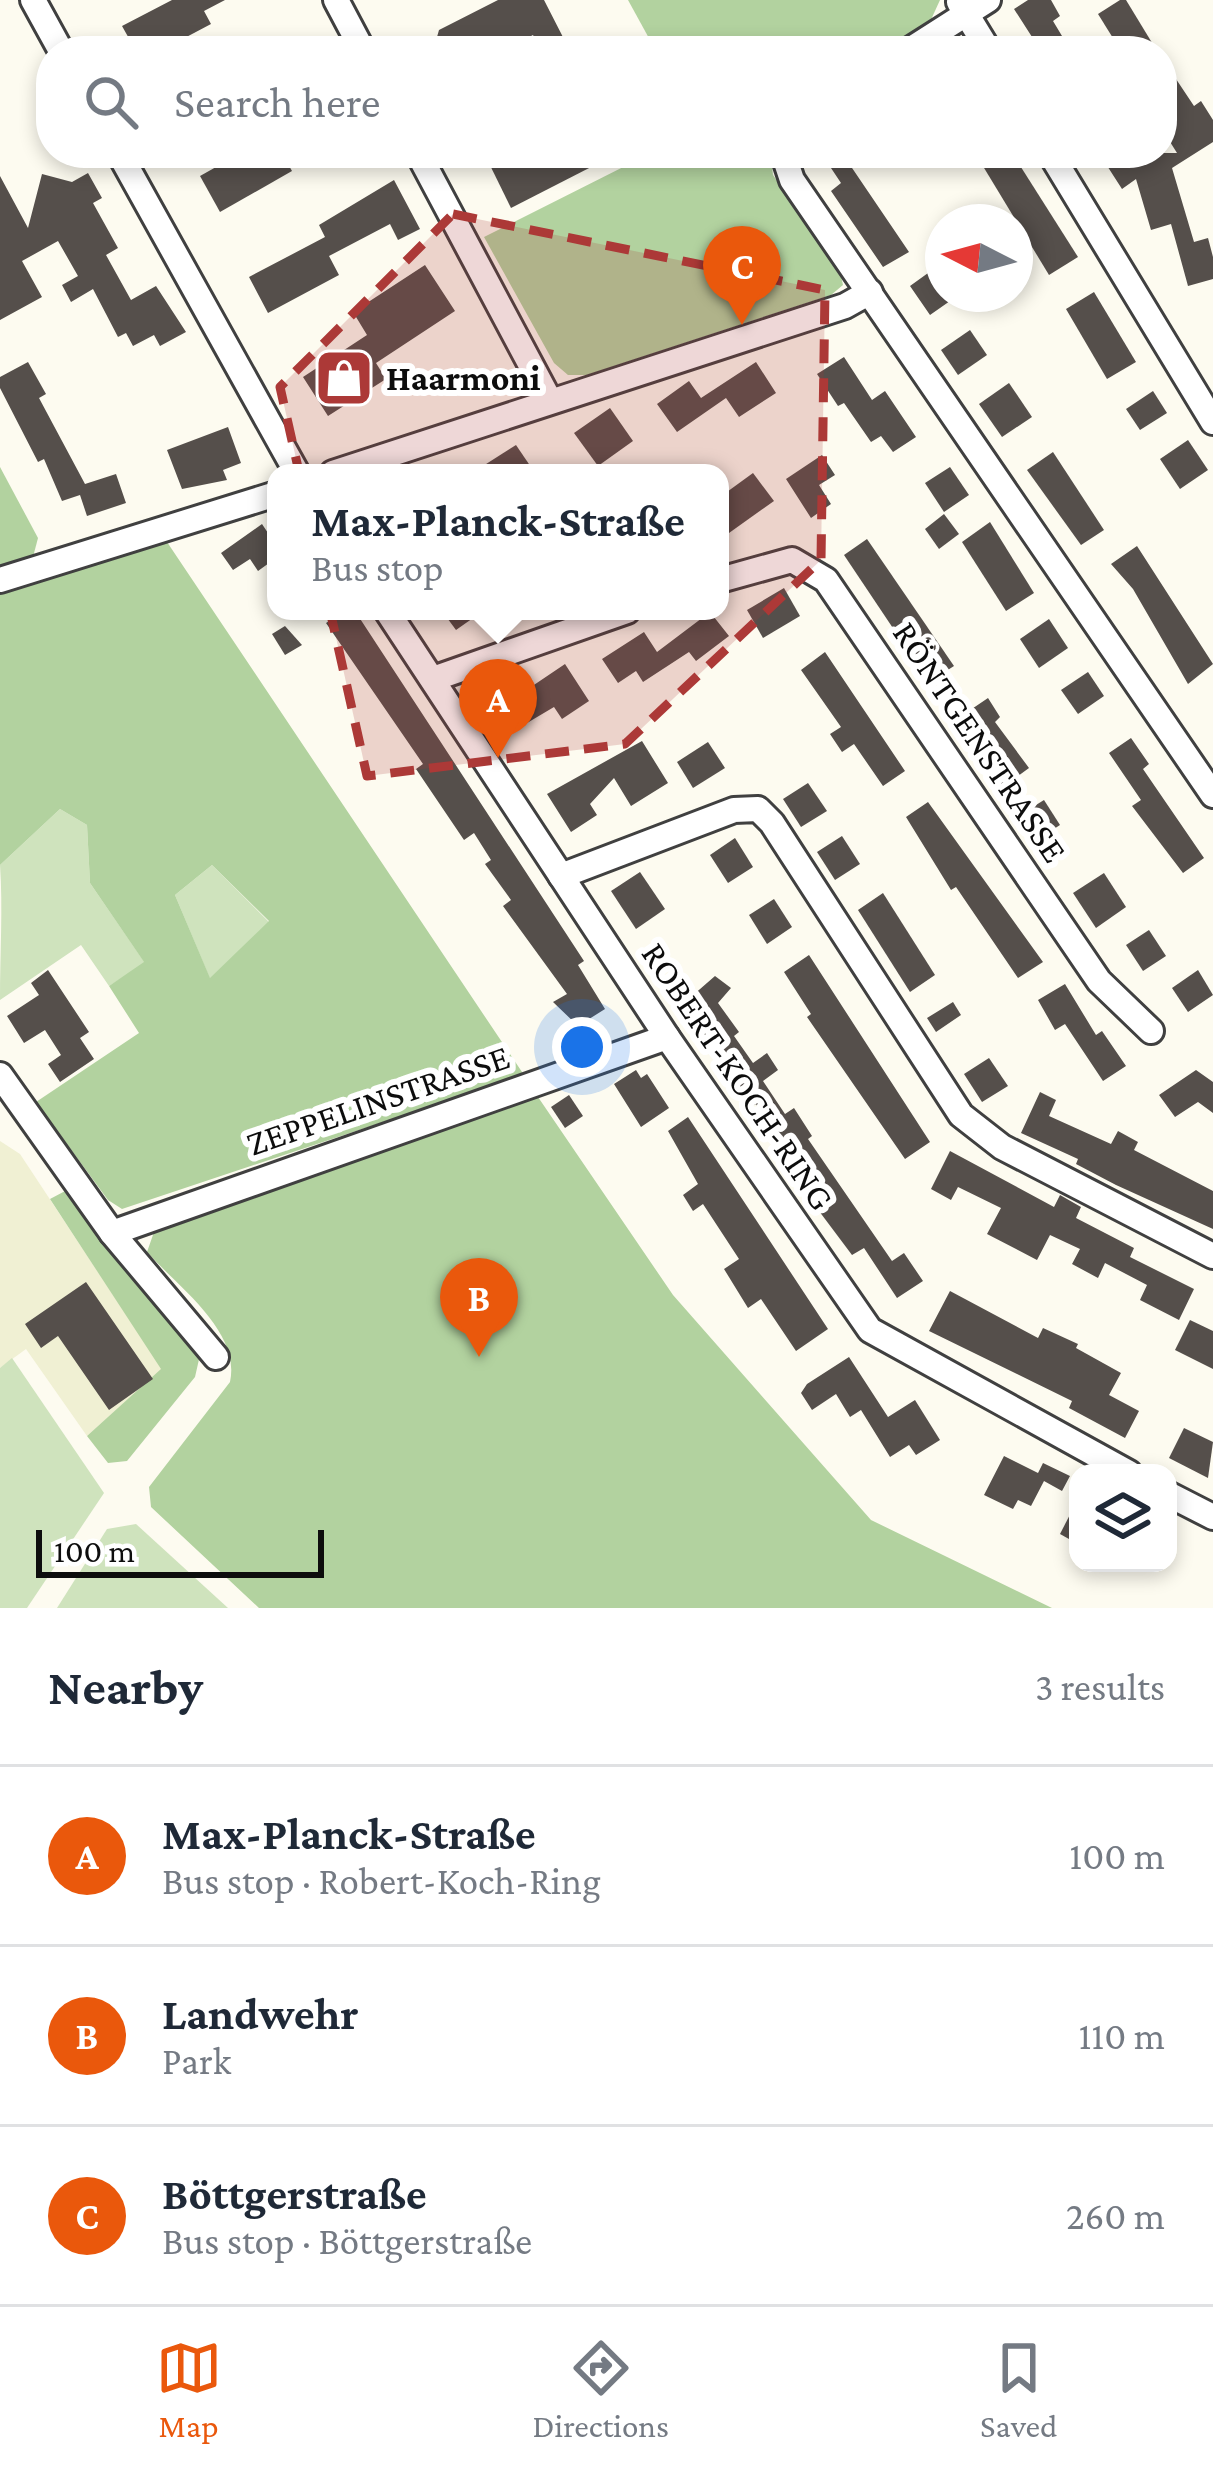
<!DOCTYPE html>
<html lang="en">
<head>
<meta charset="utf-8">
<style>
	:root { --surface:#fff; --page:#f6f6f7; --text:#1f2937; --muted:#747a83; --line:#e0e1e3; --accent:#ea580c }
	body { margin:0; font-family:"Crimson Pro",serif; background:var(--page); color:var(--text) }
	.controls { position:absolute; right:36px; bottom:36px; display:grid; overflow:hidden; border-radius:24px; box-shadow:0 6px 18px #0003 }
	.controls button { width:108px; height:108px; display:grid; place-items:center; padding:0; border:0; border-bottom:3px solid var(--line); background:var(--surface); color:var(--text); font:60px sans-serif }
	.compass { position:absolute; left:925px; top:204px; width:108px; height:108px; border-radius:50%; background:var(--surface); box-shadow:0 6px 18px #0003; rotate:276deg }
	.scale { position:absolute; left:36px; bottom:30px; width:288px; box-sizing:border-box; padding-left:12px; border:6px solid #0d0d0d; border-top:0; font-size:33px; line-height:42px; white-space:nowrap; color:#0d0d0d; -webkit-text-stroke:9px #fff; paint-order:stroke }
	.you { position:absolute; left:582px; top:1047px; width:42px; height:42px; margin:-30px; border:9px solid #fff; border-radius:50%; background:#1a73e8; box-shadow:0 0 0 18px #1a73e833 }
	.badge { display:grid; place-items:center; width:78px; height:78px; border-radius:50%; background:var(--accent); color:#fff; font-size:39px; font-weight:700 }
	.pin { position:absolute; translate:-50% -99px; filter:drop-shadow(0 3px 6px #0008) }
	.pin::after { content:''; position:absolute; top:63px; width:42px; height:36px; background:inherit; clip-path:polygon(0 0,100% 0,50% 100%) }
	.popup { position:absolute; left:267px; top:464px; width:462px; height:156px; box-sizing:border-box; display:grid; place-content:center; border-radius:24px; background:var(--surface); filter:drop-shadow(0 3px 9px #0005); font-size:39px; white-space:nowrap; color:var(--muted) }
	.popup b { font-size:45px; color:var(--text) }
	.popup::after { content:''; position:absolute; left:50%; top:100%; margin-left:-24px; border:24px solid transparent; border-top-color:var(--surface) }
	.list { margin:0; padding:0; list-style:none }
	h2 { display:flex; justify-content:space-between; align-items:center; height:156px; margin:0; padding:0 48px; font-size:51px }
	h2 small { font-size:39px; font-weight:400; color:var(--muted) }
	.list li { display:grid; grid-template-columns:78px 1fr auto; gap:36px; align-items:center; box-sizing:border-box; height:180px; padding:0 48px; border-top:3px solid var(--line) }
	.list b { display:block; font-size:45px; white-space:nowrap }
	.list p { margin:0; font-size:39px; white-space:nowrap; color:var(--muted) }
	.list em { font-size:39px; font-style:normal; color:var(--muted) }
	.icon { flex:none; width:66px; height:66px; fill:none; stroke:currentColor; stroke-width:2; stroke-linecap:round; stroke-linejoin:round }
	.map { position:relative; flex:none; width:1213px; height:1608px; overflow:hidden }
	.search { position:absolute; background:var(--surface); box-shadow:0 6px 18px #0003; left:36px; right:36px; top:36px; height:132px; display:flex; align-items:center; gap:30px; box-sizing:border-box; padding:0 42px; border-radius:48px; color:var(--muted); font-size:45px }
	.sheet { height:696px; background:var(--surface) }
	nav { display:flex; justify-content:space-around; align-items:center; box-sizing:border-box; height:168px; border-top:3px solid var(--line); background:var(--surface); font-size:33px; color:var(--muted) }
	nav a { display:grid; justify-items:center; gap:6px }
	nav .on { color:var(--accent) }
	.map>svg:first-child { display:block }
	.farmland { fill:#f0f0d3 }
	.green { fill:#cfe3bd }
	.forest { fill:#b2d29f; fill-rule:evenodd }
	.building { fill:#554f4b }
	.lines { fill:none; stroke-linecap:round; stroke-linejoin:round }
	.minor-casing { stroke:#404040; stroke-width:30 }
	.minor { stroke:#fff; stroke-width:24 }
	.marked { fill:#ac3937; fill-opacity:0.2; stroke:#ac3937; stroke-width:9; stroke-dasharray:24 15; stroke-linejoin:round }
	.labels { text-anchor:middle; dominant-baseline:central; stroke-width:12; stroke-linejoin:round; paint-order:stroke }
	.poi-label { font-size:36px; font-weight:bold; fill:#0d0d0d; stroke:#fff; text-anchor:start }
	.street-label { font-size:36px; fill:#0d0d0d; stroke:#fff }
</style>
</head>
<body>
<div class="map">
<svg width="1213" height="1608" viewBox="0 0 1213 1608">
	<rect width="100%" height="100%" fill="#fdfbf0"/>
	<!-- farmland -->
	<polygon class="farmland" points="0,1141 20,1154 162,1369 87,1436 26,1349 0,1368"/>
	<!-- green -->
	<g class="green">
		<path d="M 60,809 L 87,825 L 90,883 L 145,963 L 109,986 L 81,945 L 0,1000 C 0,954 3,908 0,865 Z"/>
		<polygon points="212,865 269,922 210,979 175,895"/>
		<polygon points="12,1358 104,1493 27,1608 0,1608 0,1368"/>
		<polygon points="136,1524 228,1608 57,1608 107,1529"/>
	</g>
	<!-- forest -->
	<g class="forest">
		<polygon points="628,0 940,0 929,24 885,51 656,51"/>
		<polygon points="651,153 770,153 773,175 840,272 843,285 831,295 587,375 568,375 554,363 484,237"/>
		<polygon points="0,467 38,538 33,557 0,568"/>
		<path d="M 163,536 L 524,1075 L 122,1209 L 108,1200 L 36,1102 L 139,1033 L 109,986 L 144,962 L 90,883 L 87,825 L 60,809 L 0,865 L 0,590 ZM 212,865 L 269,921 L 210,978 L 175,895 Z"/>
		<path d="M 538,1097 L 673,1295 L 871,1520 L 1052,1608 L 259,1608 L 151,1507 L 149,1487 L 230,1382 C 241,1331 178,1287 147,1252 L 154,1232 Z"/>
		<polygon points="67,1190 99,1237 200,1355 195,1377 127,1461 108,1463 87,1436 161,1369 50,1199"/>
	</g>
	<!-- building -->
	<g class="building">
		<polygon points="172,0 225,0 204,11 211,24 160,51 136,51 122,26"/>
		<polygon points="498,0 544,0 567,45 541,51 533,35 502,51 433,51 439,30"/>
		<polygon points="1028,0 1051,0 1060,16 1053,21 1071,51 1041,51 1014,9"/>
		<polygon points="1120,0 1126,0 1157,51 1121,51 1098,14"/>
		<polygon points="1162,58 1194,106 1201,101 1213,120 1213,142 1172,168 1194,242 1208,238 1213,257 1213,279 1188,286 1171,224 1151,230 1136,179 1122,189 1104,161 1116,153 1177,153 1162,129"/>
		<polygon points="241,153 282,153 292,171 220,212 200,176"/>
		<polygon points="484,153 588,153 595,165 511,208"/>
		<polygon points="821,153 861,153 848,162 909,252 883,267 831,191 841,183"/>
		<polygon points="975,153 1012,153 1078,257 1049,275"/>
		<polygon points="88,173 102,198 93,203 118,248 106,255 131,300 156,286 186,332 160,346 154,335 133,346 126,333 118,337 93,289 71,302 62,285 78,276 58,241 22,261 42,297 0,320 0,176 28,228 42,174 72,182"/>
		<polygon points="394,180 420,229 398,240 390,224 329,256 339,275 268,313 249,277 325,237 319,225"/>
		<polygon points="425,265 455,311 376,363 386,379 328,416 303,377 367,335 353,312"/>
		<polygon points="935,268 943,278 943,294 960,294 930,315 910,286"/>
		<polygon points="1094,292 1136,362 1107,379 1066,309"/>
		<polygon points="970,330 987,355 958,375 941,350"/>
		<polygon points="844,357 872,400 885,391 916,437 893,452 881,436 871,442 844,403 838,406 817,374"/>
		<polygon points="28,362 46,394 39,398 85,484 116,474 126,503 87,516 80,495 62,501 44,459 38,462 0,388 0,377"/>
		<polygon points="756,362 776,393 739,417 726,398 677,432 657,404 689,381 701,398"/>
		<polygon points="1009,383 1032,417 1002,437 979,404"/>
		<polygon points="1153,391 1167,413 1140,430 1126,409"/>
		<polygon points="610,408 633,441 598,466 574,433"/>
		<polygon points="228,427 241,463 223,470 227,480 182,489 167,450"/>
		<polygon points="1188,440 1208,470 1180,489 1160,459"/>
		<polygon points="516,445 535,473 472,473"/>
		<polygon points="1053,452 1104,530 1081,545 1027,470"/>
		<polygon points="822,455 835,475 819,485 831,504 811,518 786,479"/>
		<polygon points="950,467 969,495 944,512 925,483"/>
		<polygon points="753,473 774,501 729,533 720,520 720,497"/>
		<polygon points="944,514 959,534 939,549 925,529"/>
		<polygon points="990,522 1034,593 1006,611 962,542"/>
		<polygon points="262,524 276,545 276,558 258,571 250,559 233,570 221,553"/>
		<polygon points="867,539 954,666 929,682 844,555"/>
		<polygon points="1137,546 1213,664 1188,684 1133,589 1111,564"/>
		<polygon points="784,588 800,616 763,638 747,610"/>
		<polygon points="345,611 355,611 584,961 578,965 605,1009 578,1026 553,1002 567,994 503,906 511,900 485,864 491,860 474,833 464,840 416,769 423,764 326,623"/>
		<polygon points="442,611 483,611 456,630"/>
		<polygon points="710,612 729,636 696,661 689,652 643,682 636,671 618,683 602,659 644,632 657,652"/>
		<polygon points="1049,619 1068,648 1039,668 1020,639"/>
		<polygon points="285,626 302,645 285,655 272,634"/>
		<polygon points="825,652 905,771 883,786 854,744 842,752 830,734 841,727 801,670"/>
		<polygon points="565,664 589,701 562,719 554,707 527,723 520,713 500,725 483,697 517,676 525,691"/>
		<polygon points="1088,672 1104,696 1078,714 1061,690"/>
		<polygon points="988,698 1000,717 995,722 1029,768 1003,787 957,719"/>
		<polygon points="1131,738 1149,764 1143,769 1204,858 1183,873 1132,806 1141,800 1109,753"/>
		<polygon points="642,741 668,783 631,806 614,778 590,804 597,815 571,832 547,794"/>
		<polygon points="708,742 725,768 693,788 677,762"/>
		<polygon points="808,783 827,811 801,827 783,799"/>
		<polygon points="1044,800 1060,825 1037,840 1020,815"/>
		<polygon points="928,802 1043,962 1018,978 956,887 951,890 906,817"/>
		<polygon points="842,836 860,864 835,880 817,852"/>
		<polygon points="735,838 753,867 728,883 710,855"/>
		<polygon points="640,872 665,909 636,929 611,891"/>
		<polygon points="1104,873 1126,907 1096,928 1073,893"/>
		<polygon points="883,893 935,975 910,992 858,910"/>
		<polygon points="774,899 792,927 767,944 749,915"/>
		<polygon points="1149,930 1166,956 1143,971 1126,945"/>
		<polygon points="809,955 930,1142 905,1159 807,1017 811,1014 784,972"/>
		<polygon points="48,970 89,1032 80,1038 94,1059 60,1082 48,1064 61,1055 45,1030 24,1043 7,1016 39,995 31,983"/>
		<polygon points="1198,970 1213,995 1188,1012 1172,988"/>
		<polygon points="715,976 731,988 718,1003 739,1032 734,1036 753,1063 767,1053 778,1070 763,1081 785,1114 794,1108 812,1136 808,1139 892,1261 904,1253 923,1281 897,1298 864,1248 852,1255 816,1207 756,1104 751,1107 684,1003"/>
		<polygon points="1065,984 1096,1035 1102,1031 1126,1066 1103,1081 1065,1024 1055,1030 1038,1000"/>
		<polygon points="953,1002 961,1015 936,1032 927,1018"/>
		<polygon points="989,1058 1008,1086 982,1102 964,1074"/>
		<polygon points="636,1070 641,1078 647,1074 669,1108 641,1127 614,1084"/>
		<polygon points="1196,1070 1213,1082 1213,1113 1198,1102 1175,1117 1159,1095"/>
		<polygon points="1040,1092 1056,1100 1049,1116 1111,1144 1118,1131 1138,1142 1134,1150 1213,1191 1213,1229 1116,1185 1076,1164 1078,1159 1021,1133"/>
		<polygon points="569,1095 583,1116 565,1128 551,1107"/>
		<polygon points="688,1117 828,1329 796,1351 761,1299 748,1308 724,1269 739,1259 703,1204 693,1211 683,1195 698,1184 668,1131"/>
		<polygon points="950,1151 1054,1207 1060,1195 1081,1207 1076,1218 1134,1248 1130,1257 1194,1289 1179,1320 1140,1300 1147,1285 1105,1263 1098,1278 1072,1264 1080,1249 1050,1235 1037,1260 987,1234 1001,1208 958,1187 951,1200 931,1189"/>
		<polygon points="86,1282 153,1379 109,1410 58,1336 41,1348 25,1324"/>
		<polygon points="950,1291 1038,1338 1043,1328 1078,1344 1076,1348 1121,1373 1109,1395 1139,1411 1125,1438 1069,1408 1072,1401 929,1331"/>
		<polygon points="1190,1320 1213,1331 1213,1369 1175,1350"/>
		<polygon points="849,1357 888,1417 915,1400 940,1440 916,1455 909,1445 890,1457 861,1410 850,1417 836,1394 812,1410 801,1393 807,1384"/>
		<polygon points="1184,1428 1213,1442 1208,1478 1169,1458"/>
		<polygon points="1004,1456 1038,1473 1043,1463 1070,1476 1062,1491 1044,1481 1031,1506 1018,1500 1013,1509 984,1495"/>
		<polygon points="1078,1499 1078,1544 1060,1534"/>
	</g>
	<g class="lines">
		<defs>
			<g id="minor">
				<polyline points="33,0 61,51"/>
				<polyline points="336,0 363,51"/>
				<polyline points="959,2 989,51"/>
				<polyline points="908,51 988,0"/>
				<polyline points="119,153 297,473"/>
				<polyline points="418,153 550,401"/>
				<polyline points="783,153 792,180 1213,795"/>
				<polyline points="1050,153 1213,422"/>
				<polyline points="333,473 845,306 870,292"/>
				<polyline points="0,580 276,494"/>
				<polyline points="720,580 792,560 826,580 1099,981 1151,1031"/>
				<polyline points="387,611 667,1037 870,1330 1129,1473"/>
				<polyline points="433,679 627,611"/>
				<polyline points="561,876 734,810 758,809 772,823 961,1115 1002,1147 1213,1256"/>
				<polyline points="0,1075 112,1233 216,1357"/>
				<polyline points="112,1233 667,1037"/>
				<polyline points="1168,1494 1213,1517"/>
			</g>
		</defs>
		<!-- minor casing -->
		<use href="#minor" class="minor-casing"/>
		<!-- minor -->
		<use href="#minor" class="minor"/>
	</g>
	<!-- marked area -->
	<path class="marked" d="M 453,214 L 825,290 L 821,560 L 625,744 L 367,776 L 280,387 Z"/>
	<!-- icons -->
	<defs>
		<symbol id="shop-square" viewBox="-11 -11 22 22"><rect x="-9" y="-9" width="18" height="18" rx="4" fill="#ac3937" stroke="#fff"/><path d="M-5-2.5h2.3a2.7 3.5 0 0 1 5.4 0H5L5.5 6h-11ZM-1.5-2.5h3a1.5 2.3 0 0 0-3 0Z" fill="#fff"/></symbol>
	</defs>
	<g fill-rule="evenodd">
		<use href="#shop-square" x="311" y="345" width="66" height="66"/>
	</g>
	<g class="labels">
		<!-- poi labels -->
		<g class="poi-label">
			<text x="386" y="378">Haarmoni</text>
		</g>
		<!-- street labels -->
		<g class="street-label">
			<text transform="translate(980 742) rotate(56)">RÖNTGENSTRASSE</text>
			<text transform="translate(738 1076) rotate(56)">ROBERT-KOCH-RING</text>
			<text transform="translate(378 1100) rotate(-19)">ZEPPELINSTRASSE</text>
		</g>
	</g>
</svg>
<div class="controls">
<button><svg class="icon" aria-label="layers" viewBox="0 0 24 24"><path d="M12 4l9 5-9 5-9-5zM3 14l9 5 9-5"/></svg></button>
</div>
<svg class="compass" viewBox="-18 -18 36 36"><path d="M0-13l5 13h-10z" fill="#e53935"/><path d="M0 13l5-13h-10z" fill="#747a83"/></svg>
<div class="scale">100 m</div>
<div class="you"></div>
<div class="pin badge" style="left:498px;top:758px">A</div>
<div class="popup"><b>Max-Planck-Straße</b>Bus stop</div>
<div class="pin badge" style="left:479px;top:1357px">B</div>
<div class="pin badge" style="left:742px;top:325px">C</div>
<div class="search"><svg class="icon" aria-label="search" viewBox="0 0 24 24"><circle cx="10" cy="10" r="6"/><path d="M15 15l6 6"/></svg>Search here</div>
</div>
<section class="sheet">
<h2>Nearby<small>3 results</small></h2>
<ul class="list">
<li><span class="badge">A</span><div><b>Max-Planck-Straße</b><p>Bus stop · Robert-Koch-Ring</p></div><em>100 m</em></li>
<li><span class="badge">B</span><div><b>Landwehr</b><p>Park</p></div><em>110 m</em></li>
<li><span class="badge">C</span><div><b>Böttgerstraße</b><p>Bus stop · Böttgerstraße</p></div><em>260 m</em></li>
</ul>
</section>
<nav>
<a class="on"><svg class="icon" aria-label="map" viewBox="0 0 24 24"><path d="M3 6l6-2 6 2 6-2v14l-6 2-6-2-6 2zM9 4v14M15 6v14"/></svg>Map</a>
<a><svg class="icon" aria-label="directions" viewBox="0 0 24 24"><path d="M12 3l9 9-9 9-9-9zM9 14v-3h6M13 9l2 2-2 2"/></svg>Directions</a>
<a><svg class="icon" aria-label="saved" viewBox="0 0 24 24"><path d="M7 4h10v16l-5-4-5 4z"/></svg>Saved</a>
</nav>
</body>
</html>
